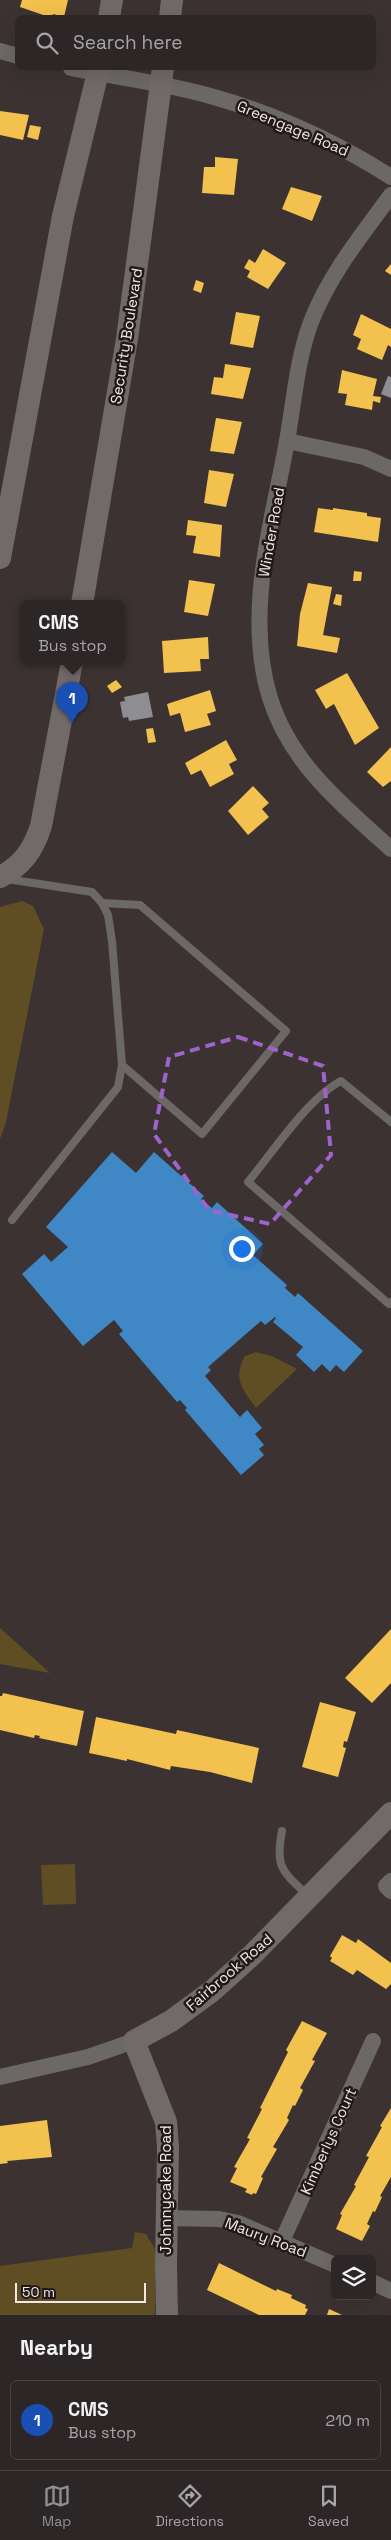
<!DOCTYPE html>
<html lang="en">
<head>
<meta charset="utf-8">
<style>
	:root { --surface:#2d2626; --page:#393232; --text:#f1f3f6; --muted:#a7a5a7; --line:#484343; --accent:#8c9099 }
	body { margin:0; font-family:"Space Grotesk",sans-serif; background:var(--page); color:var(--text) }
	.controls { position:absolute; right:15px; bottom:15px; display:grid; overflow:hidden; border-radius:8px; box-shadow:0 5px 20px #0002 }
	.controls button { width:45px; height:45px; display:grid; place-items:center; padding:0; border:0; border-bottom:1px solid var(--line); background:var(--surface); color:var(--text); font:25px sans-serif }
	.scale { position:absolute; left:15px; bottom:12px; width:131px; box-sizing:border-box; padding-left:5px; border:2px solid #f3e7e6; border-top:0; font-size:14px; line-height:18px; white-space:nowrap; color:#f3e7e6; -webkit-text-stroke:4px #211919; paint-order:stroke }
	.you { position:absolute; left:241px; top:1248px; width:18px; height:18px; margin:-12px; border:4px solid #fff; border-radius:50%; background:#1a73e8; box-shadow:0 0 0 8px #1a73e833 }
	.badge { display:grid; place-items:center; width:32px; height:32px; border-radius:50%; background:var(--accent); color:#fff; font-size:16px; font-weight:700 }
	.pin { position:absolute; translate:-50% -41px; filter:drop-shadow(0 1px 2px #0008) }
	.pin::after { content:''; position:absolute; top:26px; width:18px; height:15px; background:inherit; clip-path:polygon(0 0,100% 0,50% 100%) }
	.popup { position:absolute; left:20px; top:600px; width:105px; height:65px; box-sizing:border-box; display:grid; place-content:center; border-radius:8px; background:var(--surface); filter:drop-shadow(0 1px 4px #0005); font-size:16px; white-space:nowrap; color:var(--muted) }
	.popup b { font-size:19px; color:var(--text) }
	.popup::after { content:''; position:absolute; left:50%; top:100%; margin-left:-10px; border:10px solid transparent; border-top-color:var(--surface) }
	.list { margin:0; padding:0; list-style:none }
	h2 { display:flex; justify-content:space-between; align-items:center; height:65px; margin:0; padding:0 20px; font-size:21px }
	h2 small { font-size:16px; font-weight:400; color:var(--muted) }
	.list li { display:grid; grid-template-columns:32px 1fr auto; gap:15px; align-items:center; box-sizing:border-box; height:80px; margin:0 10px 10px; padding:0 10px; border:1px solid var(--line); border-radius:8px }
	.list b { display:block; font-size:19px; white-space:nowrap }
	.list p { margin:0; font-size:16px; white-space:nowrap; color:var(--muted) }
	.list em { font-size:16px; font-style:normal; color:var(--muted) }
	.icon { flex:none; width:28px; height:28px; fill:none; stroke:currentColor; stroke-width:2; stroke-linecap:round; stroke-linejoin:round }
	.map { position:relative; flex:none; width:391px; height:2315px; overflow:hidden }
	.search { position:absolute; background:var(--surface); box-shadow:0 5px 20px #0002; left:15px; right:15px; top:15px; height:55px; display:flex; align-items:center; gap:12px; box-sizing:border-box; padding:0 18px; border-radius:8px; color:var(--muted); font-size:19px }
	.sheet { height:155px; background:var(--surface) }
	nav { display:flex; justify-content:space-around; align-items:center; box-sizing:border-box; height:70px; border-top:1px solid var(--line); background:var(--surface); font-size:14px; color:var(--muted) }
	nav a { display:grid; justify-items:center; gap:2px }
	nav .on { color:var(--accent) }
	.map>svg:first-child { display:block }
	.green { fill:#5f4e24 }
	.homes { fill:#f2c14e }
	.schools { fill:#3f88c5 }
	.industry { fill:#8d8d92 }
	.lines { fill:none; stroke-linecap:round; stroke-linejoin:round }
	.lane { stroke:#6d6868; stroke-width:8 }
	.street { stroke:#6d6868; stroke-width:16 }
	.secondary { stroke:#706a69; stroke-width:22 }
	.marked { fill:none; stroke:#9f64cb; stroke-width:4; stroke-dasharray:10 6; stroke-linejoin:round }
	.labels { text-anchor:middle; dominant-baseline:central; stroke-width:5; stroke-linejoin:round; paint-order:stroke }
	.street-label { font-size:15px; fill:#f3e7e6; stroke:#211919 }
</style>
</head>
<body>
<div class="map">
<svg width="391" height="2315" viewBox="0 0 391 2315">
	<rect width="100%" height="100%" fill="#3c3232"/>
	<!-- green -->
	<g class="green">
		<polygon points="22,901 33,906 44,929 6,1122 0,1139 0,907"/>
		<path d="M 256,1352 L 274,1357 L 297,1369 L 256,1408 C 243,1390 232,1378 245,1356 Z"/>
		<polygon points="0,1628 50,1673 0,1664"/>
		<polygon points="75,1864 76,1904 43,1905 41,1865"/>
		<polygon points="135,2232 146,2234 155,2249 155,2315 0,2315 0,2266 132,2248"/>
	</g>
	<!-- homes -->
	<g class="homes">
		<polygon points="22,0 68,0 64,17 53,14 52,18 20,7"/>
		<polygon points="0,111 29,115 23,140 0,135"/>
		<polygon points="30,125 41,127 38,140 27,137"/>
		<polygon points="215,157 238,159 234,195 202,193 204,167 215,167"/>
		<polygon points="291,187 322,196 312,221 282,209"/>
		<polygon points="263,249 286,263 268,289 247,277 250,271 244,268 249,259 255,263"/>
		<polygon points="391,264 391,275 385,271"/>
		<polygon points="196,280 204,283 201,293 193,290"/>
		<polygon points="236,312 260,316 253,348 230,344"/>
		<polygon points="361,314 391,329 391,347 388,345 382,360 357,349 361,339 353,335"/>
		<polygon points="225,364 251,368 243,399 211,394 214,377 223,378"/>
		<polygon points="342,370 377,379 373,396 381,397 380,403 373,401 372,410 345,405 347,394 338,393"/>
		<polygon points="216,418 242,422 234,454 210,451"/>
		<polygon points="209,470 234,474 226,507 204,503"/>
		<polygon points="318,508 333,510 333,508 367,513 367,516 381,518 378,542 314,532"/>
		<polygon points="188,520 222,525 220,557 193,553 196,536 186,535"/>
		<polygon points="354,571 362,572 361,581 353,581"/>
		<polygon points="189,580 215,584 208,616 184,612"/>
		<polygon points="308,583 332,587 323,635 340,638 337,653 297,646 300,614"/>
		<polygon points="336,594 342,595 341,606 333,604"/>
		<polygon points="208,637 209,659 200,659 201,671 164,673 162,641"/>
		<polygon points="347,673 379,728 355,745 334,704 326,709 315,690"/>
		<polygon points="116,680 122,687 112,693 107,686"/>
		<polygon points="210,690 216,711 207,714 211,725 185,732 180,713 170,716 167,704"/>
		<polygon points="153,728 156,742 148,743 146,729"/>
		<polygon points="226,740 237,760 229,764 234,774 210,787 201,770 191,775 185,763"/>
		<polygon points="391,747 391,781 383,787 367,772"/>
		<polygon points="253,786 269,803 262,809 269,817 248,835 228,811"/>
		<polygon points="391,1629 391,1683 372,1703 345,1678"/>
		<polygon points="3,1693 84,1711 77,1746 39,1738 40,1736 35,1735 34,1738 0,1730 0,1696 2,1696"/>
		<polygon points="320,1702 356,1712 347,1742 344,1741 343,1747 346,1748 338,1777 302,1767"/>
		<polygon points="96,1717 176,1734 177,1730 259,1748 252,1783 210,1772 171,1766 170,1770 127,1759 127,1761 89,1753"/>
		<polygon points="342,1935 356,1943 358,1939 391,1963 391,1984 386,1989 357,1970 353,1975 330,1961 332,1958 330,1956"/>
		<polygon points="302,2021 327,2033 312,2060 315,2061 300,2088 303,2090 295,2106 293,2105 287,2118 289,2120 273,2147 277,2149 261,2177 263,2178 256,2194 253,2193 252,2195 245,2192 247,2189 230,2182 237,2168 234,2167 250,2139 247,2138 262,2109 260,2108 288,2052 286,2050"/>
		<polygon points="391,2108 391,2177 380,2196 382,2197 375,2212 373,2211 367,2224 370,2226 362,2241 336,2229 342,2215 340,2214 356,2186 354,2185 369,2157 366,2156 382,2127 380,2126"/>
		<polygon points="47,2120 52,2157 7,2161 8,2163 0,2164 0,2126"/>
		<polygon points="219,2263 276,2291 277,2289 292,2295 291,2298 306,2305 305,2308 308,2309 305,2315 259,2315 207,2290"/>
		<polygon points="329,2309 342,2315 327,2315"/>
	</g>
	<!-- schools -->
	<polygon class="schools" points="112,1152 136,1173 154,1152 204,1196 201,1199 212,1208 217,1202 263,1244 253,1255 287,1285 285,1288 295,1297 298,1293 363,1351 344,1372 336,1365 330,1372 322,1364 314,1372 296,1355 303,1347 273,1322 276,1318 275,1317 265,1325 261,1321 208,1367 211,1370 205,1376 240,1417 247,1410 262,1428 255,1434 264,1445 259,1449 264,1455 241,1475 185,1410 187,1408 180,1400 177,1402 119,1334 123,1331 114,1320 83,1346 22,1274 44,1254 51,1262 68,1247 46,1227"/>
	<!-- industry -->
	<g class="industry">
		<polygon points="388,376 391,377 391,398 381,394"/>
		<polygon points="148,692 153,717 129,721 128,717 123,718 120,702 125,701 124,697"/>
	</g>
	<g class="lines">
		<!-- lane -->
		<g class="lane">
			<polyline points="7,879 92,892 102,903 108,915 112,941 122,1065 118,1087 12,1220"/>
			<polyline points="102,903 140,905 286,1031 202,1134 122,1065"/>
			<path d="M 391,1122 L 341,1081 C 308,1098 273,1152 248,1182 L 389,1304 L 391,1302"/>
			<path d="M 282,1831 C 275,1867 282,1871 307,1895"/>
		</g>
		<!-- street -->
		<g class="street">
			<polyline points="0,51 18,56"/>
			<path d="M 71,68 C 119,78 167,83 214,97 C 277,115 336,142 391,177"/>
			<path d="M 391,195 C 361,236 329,275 311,322 C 297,359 294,402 287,441 C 272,524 244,614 270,698 C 290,763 342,805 391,849"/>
			<polyline points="287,441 364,457 391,469"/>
			<polyline points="391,1881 386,1886 391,1891"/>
			<polyline points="0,2077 88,2057 134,2041"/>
			<polyline points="166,2218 219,2219 238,2223 335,2265"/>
			<polyline points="282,2241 373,2041"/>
			<polyline points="372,2282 391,2291"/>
		</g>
		<!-- secondary -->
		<g class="secondary">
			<polyline points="109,18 112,0"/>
			<polyline points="170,18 172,0"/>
			<polyline points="0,558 63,216 99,68"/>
			<polyline points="82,604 127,339 163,68"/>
			<path d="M 0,877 C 23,865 33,850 41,826 L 72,662"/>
			<polyline points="167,2315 166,2265 168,2147 166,2122 134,2041 171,2021 212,1991 252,1955 391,1813"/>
		</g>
	</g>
	<!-- marked area -->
	<path class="marked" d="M 238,1037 L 323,1066 L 331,1155 L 270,1224 L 209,1210 L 154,1134 L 169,1057 Z"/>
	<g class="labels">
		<!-- street labels -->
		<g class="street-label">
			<text transform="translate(293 128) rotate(23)">Greengage Road</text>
			<text transform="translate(126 336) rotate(-81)">Security Boulevard</text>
			<text transform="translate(271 532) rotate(-80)">Winder Road</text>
			<text transform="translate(229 1972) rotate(-41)">Fairbrook Road</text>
			<text transform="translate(328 2141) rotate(-66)">Kimberlys Court</text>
			<text transform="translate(165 2190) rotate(-90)">Johnnycake Road</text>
			<text transform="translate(266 2237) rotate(21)">Maury Road</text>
		</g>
	</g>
</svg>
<div class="controls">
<button><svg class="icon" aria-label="layers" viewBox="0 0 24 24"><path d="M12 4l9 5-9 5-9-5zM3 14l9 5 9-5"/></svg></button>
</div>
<div class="scale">50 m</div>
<div class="you"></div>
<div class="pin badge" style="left:72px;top:723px;background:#1a4fb4">1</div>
<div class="popup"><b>CMS</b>Bus stop</div>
<div class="search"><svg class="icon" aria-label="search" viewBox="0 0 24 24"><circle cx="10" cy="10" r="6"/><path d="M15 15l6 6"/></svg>Search here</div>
</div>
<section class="sheet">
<h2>Nearby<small></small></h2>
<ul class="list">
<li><span class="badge" style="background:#1a4fb4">1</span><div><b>CMS</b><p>Bus stop</p></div><em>210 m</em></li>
</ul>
</section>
<nav>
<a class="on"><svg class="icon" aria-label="map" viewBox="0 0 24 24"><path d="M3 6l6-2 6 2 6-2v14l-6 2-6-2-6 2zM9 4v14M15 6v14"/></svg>Map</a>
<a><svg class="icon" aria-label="directions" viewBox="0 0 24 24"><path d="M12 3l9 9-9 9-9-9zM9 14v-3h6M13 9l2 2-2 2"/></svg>Directions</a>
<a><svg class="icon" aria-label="saved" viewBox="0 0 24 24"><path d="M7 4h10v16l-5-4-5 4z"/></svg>Saved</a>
</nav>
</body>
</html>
